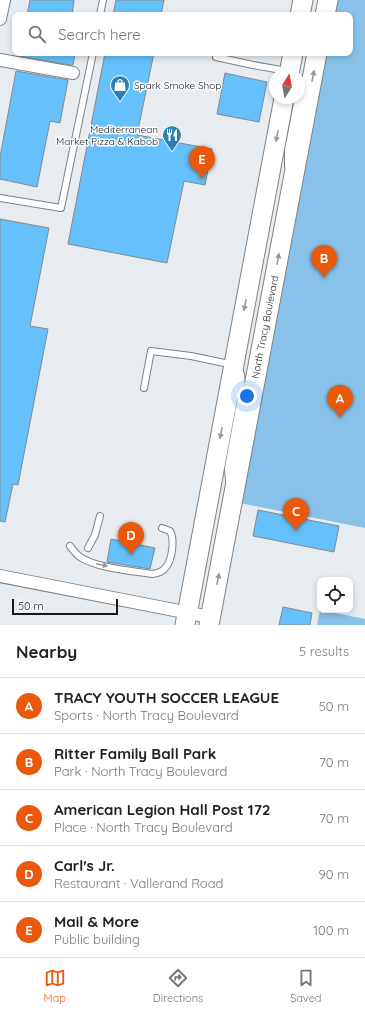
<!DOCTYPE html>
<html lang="en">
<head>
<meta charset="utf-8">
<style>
	:root { --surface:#fff; --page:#f2f2f2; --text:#202124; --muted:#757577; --line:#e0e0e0; --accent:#ea580c }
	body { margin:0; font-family:Quicksand,sans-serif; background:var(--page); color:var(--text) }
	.controls { position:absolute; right:12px; bottom:12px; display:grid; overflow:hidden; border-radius:8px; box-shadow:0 2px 6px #0003 }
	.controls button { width:36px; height:36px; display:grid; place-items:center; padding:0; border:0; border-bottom:1px solid var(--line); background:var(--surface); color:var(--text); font:20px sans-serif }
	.compass { position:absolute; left:269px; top:68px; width:36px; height:36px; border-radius:50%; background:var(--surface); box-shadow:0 2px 6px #0003; rotate:11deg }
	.scale { position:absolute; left:12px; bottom:10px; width:106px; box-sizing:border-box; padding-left:4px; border:2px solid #17191a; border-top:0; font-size:11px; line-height:14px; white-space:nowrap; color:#17191a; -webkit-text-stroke:3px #fff; paint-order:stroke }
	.you { position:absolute; left:247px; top:396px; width:14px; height:14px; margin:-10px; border:3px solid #fff; border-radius:50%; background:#1a73e8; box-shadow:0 0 0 6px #1a73e833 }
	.badge { display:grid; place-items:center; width:26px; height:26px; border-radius:50%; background:var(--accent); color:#fff; font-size:13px; font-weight:700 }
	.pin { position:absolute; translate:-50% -33px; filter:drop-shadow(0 1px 2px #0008) }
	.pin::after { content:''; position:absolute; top:21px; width:14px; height:12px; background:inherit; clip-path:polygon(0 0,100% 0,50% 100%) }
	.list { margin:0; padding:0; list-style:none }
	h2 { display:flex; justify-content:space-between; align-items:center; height:52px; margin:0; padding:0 16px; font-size:17px }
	h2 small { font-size:13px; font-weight:400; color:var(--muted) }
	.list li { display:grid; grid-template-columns:26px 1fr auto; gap:12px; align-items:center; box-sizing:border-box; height:56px; padding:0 16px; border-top:1px solid var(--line) }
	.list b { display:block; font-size:15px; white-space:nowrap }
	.list p { margin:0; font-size:13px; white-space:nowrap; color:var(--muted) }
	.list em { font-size:13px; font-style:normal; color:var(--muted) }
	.icon { flex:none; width:22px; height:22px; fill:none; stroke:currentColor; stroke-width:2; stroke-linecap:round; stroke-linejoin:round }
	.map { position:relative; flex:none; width:365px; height:625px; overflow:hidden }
	.search { position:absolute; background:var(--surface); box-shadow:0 2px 6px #0003; left:12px; right:12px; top:12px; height:44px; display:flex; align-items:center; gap:10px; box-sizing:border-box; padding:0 14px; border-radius:8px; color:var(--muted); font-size:15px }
	.sheet { height:332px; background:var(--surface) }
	nav { display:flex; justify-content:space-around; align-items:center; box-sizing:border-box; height:56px; border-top:1px solid var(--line); background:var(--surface); font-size:11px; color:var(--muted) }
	nav a { display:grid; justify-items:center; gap:2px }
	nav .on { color:var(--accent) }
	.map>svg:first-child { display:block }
	.green { fill:#88c2ea }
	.building { fill:#65c0fb; stroke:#83898c }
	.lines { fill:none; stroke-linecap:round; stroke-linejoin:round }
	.service-casing { stroke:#7d8286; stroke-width:8 }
	.minor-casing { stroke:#7d8286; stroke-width:14 }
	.primary-casing { stroke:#7d8286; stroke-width:21 }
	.service { stroke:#fff; stroke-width:6 }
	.minor { stroke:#fff; stroke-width:12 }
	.primary { stroke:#fff; stroke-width:19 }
	.oneway { fill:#979898 }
	.labels { text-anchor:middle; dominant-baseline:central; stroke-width:3; stroke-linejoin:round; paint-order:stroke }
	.poi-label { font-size:10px; fill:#17191a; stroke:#fff; text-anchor:start }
	.street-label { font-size:10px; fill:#17191a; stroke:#fff }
</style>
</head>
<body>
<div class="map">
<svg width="365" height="625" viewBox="0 0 365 625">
	<rect width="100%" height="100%" fill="#e6ecf0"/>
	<!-- green -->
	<g class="green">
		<polygon points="336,0 365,0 365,528 240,503 326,53 350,53 350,15 334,15"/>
		<polygon points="320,610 365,619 365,625 317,625"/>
	</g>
	<!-- building -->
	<g class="building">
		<polygon points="30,0 74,0 72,15 27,15"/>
		<polygon points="116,0 164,0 161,15 113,15"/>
		<polygon points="20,53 75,53 73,65 71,65 19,56"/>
		<polygon points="105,53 154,53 137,135 212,149 205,185 184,181 167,263 68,244"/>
		<polygon points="16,71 68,80 60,123 50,121 37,187 0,179 0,157"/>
		<polygon points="225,73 267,82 259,122 217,114"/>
		<polygon points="0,219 49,228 30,326 48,329 18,485 13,484 5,522 0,521"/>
		<polygon points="258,510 339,526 334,552 253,536"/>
		<polygon points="111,539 155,548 150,569 107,562"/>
		<polygon points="283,607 312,613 310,625 279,625"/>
	</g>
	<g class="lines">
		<defs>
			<g id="service">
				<polyline points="100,15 103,0"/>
				<polyline points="216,57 253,65 287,71"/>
				<polyline points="288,166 288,150 298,98"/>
				<polyline points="0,198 61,208 93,53"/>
				<polyline points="144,388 151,351 191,356 234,365 239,369 241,374 242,391 228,468 229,481"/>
				<path d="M 70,546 C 73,550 76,554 80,557 C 96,568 133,571 152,574 C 158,573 163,572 166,567 C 172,560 175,539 170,531 L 162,528"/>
				<polyline points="88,548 95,535 100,516"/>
			</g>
			<g id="minor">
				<polyline points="0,19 4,0"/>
				<polyline points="0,60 73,73"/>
				<polyline points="0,576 210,617"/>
			</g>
			<g id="primary">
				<polyline points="300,15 303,0"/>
				<polyline points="325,15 328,0"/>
				<polyline points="289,74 293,53"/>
				<polyline points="185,625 284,98"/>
				<polyline points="209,625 317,53"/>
			</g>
		</defs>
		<!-- service casing -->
		<use href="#service" class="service-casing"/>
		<!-- minor casing -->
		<use href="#minor" class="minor-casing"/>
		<!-- primary casing -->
		<use href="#primary" class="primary-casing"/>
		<!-- service -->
		<use href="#service" class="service"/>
		<!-- minor -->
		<use href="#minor" class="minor"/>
		<!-- primary -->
		<use href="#primary" class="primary"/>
	</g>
	<!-- one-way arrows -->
	<defs><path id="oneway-solid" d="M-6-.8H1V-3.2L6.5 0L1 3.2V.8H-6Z"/></defs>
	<g class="oneway">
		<use href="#oneway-solid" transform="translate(313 76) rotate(-79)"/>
		<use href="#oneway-solid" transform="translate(277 136) rotate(101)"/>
		<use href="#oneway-solid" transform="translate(278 259) rotate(-79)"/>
		<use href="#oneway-solid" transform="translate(245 305) rotate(101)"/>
		<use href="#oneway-solid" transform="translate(221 433) rotate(101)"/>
		<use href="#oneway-solid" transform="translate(102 565) rotate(12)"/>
		<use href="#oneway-solid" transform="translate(218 579) rotate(-79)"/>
	</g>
	<!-- icons -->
	<defs>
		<symbol id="shop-pin" viewBox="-11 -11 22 30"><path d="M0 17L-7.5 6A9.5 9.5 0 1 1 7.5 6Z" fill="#2d7fb0" stroke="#fff"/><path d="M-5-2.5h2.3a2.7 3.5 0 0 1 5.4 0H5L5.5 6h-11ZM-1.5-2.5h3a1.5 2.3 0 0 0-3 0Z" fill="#fff"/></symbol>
		<symbol id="restaurant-pin" viewBox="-11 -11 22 30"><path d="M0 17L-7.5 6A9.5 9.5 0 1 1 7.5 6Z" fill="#2d7fb0" stroke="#fff"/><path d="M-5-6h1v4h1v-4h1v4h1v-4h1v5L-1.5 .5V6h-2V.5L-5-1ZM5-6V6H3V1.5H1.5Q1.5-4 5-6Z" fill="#fff"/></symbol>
	</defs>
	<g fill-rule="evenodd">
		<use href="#shop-pin" x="109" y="74" width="22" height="30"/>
		<use href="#restaurant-pin" x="161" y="124" width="22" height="30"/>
	</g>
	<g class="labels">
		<!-- poi labels -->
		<g class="poi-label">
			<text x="134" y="85">Spark Smoke Shop</text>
			<text x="158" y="129" text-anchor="end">Mediterranean<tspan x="158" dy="12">Market Pizza &amp; Kabob</tspan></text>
		</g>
		<!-- street labels -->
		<g class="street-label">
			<text transform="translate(265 327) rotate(-79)">North Tracy Boulevard</text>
		</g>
	</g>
</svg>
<div class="controls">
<button><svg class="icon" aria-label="locate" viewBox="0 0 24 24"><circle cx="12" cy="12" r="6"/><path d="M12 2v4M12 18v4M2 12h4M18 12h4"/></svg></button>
</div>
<svg class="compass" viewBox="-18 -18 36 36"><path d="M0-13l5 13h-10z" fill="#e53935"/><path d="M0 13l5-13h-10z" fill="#757577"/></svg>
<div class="scale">50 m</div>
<div class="you"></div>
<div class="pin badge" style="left:340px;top:418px">A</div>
<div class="pin badge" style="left:324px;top:278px">B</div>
<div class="pin badge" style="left:296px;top:531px">C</div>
<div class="pin badge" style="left:131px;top:555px">D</div>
<div class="pin badge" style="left:202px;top:179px">E</div>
<div class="search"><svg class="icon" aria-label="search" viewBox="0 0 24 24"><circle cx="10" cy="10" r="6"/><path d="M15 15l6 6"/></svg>Search here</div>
</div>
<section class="sheet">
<h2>Nearby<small>5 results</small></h2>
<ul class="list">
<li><span class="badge">A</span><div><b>TRACY YOUTH SOCCER LEAGUE</b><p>Sports · North Tracy Boulevard</p></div><em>50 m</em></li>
<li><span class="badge">B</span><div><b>Ritter Family Ball Park</b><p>Park · North Tracy Boulevard</p></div><em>70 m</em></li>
<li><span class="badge">C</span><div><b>American Legion Hall Post 172</b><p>Place · North Tracy Boulevard</p></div><em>70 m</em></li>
<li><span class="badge">D</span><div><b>Carl's Jr.</b><p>Restaurant · Vallerand Road</p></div><em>90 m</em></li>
<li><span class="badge">E</span><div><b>Mail &amp; More</b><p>Public building</p></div><em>100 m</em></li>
</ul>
</section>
<nav>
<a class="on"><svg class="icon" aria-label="map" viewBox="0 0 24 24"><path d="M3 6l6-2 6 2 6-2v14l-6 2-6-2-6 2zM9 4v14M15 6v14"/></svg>Map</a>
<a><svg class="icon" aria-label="directions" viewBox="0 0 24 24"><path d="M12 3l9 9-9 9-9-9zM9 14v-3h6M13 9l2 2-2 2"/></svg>Directions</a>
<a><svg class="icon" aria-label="saved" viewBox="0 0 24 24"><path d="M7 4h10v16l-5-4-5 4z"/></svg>Saved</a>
</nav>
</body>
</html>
